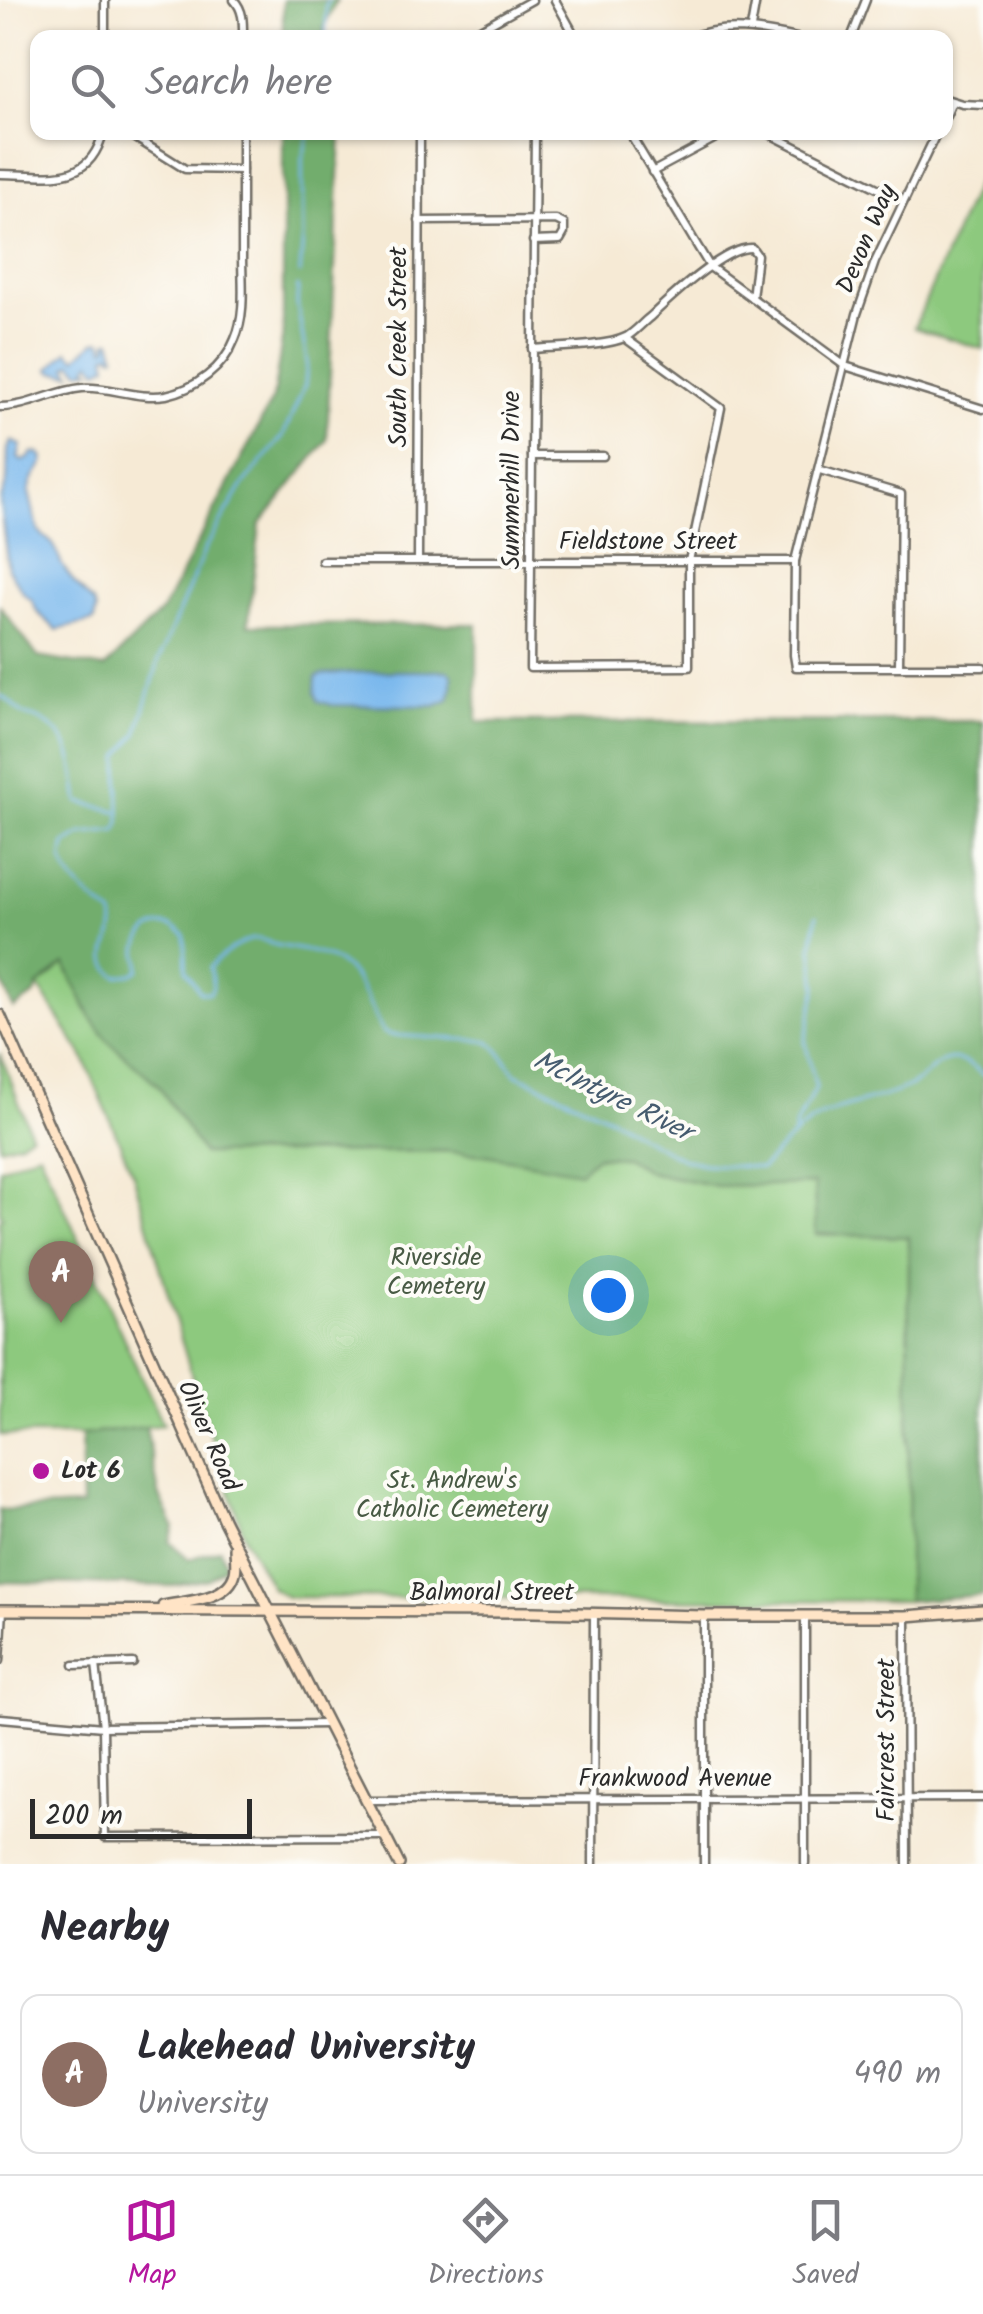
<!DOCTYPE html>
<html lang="en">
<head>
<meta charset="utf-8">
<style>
	:root { --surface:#fff; --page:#f7f7f7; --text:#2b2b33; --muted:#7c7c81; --line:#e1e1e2; --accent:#b5179e }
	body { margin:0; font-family:Kalam,sans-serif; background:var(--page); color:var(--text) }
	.scale { position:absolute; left:30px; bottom:25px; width:222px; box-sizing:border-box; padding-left:10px; border:5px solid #2b2b2b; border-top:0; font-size:28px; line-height:35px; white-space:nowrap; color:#2b2b2b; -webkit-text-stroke:8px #fdfcf7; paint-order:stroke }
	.you { position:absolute; left:608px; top:1295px; width:35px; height:35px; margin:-25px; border:8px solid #fff; border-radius:50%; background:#1a73e8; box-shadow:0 0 0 15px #1a73e833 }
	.badge { display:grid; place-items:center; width:65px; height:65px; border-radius:50%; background:var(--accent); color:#fff; font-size:32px; font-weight:700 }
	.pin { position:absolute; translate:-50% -82px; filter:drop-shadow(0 2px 5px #0008) }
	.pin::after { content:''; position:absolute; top:52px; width:35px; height:30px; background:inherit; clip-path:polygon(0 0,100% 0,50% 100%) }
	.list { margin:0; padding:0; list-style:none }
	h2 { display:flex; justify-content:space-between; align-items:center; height:130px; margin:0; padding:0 40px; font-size:42px }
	h2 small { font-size:32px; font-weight:400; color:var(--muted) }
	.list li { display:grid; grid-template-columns:65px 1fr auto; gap:30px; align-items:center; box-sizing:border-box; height:160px; margin:0 20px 20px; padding:0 20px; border:2px solid var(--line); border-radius:20px }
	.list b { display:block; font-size:38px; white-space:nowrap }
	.list p { margin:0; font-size:32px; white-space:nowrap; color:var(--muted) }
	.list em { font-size:32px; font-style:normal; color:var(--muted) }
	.icon { flex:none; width:55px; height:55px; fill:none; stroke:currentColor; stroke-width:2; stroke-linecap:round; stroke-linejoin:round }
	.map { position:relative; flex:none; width:983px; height:1864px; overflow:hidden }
	.search { position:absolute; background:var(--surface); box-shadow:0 2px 8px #0004; left:30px; right:30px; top:30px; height:110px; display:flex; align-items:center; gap:25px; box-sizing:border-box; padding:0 35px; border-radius:20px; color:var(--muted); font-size:38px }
	.sheet { height:310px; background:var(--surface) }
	nav { display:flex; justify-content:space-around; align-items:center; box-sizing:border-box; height:140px; border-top:2px solid var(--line); background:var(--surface); font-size:28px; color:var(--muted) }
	nav a { display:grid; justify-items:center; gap:5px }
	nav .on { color:var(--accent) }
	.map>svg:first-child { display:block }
	.green { fill:#8dc97e; stroke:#5c7a54; stroke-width:2.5 }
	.forest { fill:#72ad6d; stroke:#4e6c4c; stroke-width:2.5 }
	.water { fill:#79b8ed; stroke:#52728c; stroke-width:2.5 }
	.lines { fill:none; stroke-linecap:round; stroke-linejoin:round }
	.stream { stroke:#79b8ed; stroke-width:2.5 }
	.street-casing { stroke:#726e66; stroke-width:11 }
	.secondary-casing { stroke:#726e66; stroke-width:14 }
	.street { stroke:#fff; stroke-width:6 }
	.secondary { stroke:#ffe4c6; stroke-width:9 }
	.poi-dot { fill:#b5179e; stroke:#fdfcf7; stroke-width:4 }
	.labels { text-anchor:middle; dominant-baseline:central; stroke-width:8; stroke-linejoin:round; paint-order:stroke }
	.street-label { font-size:25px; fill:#2b2b2b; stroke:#fdfcf7 }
	.park-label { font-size:25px; fill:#485a44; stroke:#fdfcf7 }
	.poi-label { font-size:25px; font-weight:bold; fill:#2b2b2b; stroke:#fdfcf7; text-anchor:start }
	.water-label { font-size:28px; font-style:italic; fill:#465c6f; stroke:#fdfcf7 }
</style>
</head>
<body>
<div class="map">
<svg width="983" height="1864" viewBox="0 0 983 1864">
	<rect width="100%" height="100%" fill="#fdfcf7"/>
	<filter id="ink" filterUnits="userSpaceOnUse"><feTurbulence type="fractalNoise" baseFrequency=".01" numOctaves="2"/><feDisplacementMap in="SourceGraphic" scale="20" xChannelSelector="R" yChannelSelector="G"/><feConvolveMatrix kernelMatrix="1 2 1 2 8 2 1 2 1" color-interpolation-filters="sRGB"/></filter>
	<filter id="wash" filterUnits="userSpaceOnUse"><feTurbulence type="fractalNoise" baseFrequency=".0048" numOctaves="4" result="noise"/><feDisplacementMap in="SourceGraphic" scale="40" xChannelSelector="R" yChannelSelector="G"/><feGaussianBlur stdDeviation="2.25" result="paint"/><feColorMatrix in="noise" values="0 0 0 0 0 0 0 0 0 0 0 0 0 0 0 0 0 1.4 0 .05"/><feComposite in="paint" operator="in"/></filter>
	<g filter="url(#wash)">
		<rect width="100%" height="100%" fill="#f6ead5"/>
		<!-- green -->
		<g class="green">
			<polygon points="983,168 983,349 914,328"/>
			<polygon points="64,963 90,1016 108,1041 159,1086 203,1154 443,1151 486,1155 625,1157 649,1172 717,1186 815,1184 816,1234 909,1237 908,1601 287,1597 272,1588 246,1541 197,1394 133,1174 83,1056 38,986"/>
			<polygon points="0,1053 31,1134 20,1142 0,1147"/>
			<polygon points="39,1152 163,1425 81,1435 0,1435 0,1220 3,1218 0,1211 0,1168"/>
		</g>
		<!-- forest -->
		<g class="forest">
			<polygon points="283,0 337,0 324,27 325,37 283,37"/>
			<polygon points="283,133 341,133 327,440 260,525 248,625 477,624 477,722 983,721 983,1595 908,1601 909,1237 816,1234 814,1184 717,1186 649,1172 625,1157 597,1156 580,1172 486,1155 443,1151 203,1154 159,1086 108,1041 90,1016 65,964 38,986 35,995 13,1009 0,977 0,606 38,657 105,668 162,611 273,398 283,333"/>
			<polygon points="146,1427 159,1494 174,1527 170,1542 189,1559 220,1549 226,1566 209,1579 170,1586 0,1582 0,1510 82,1506 81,1435"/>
		</g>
		<!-- water -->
		<g class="water">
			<polygon points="101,340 105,348 108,346 107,342 111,340 116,356 113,357 111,353 106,355 108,365 99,370 91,362 87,367 91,370 80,371 72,363 67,367 72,374 53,372 49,369 68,351 76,358 94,342"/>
			<polygon points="11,441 21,445 18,458 22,461 29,458 32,453 39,453 43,458 43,463 32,481 29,492 35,518 39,532 53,544 62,565 73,581 94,604 96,610 94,621 57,630 37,612 32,600 24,594 8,569 0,502 7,481 8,449"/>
			<polygon points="394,671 448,671 452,674 452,688 449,700 435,706 332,705 318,701 315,692 316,677 323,674"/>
		</g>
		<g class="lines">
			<!-- stream -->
			<g class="stream">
				<polyline points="326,38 326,4 329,0"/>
				<polyline points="300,273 303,236 302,159 310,132"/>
				<path d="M 298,286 L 297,303 L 307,362 L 305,385 L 283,436 L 241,488 L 205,549 L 159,660 L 137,734 L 119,757 L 120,822 L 116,831 L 82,834 L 65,844 C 64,848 62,856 63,860 C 67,882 97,903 113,916 C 119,940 91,956 117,976 L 133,974 L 139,970 L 140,961 C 132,943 150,920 171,926 C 176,927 181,932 185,935 L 186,970 L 200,992 L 210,993 L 213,987 L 210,967 C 219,957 236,945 249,940 C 261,936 269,944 280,946 C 303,950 328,952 347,969 C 363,985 372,1012 383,1032 L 390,1035 L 489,1041 L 496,1047 L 516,1074 L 613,1119 L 641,1137 L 681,1158 L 703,1164 L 762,1168 C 781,1148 801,1123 828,1113 C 855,1102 884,1099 910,1086 C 924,1080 933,1063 948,1060 C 961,1057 975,1067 983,1075"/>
				<path d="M 0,696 C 12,700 14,709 25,715 C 29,717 35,717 40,720 C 75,738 73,766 79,802 L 117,811"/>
				<polyline points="794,1134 796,1124 816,1088 805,1041 817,987 812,948 817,915"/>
			</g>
		</g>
	</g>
	<g filter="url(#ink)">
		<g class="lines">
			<defs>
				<g id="street">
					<path d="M 234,0 C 244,11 243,23 243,38"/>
					<polyline points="555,0 576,38"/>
					<polyline points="751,28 756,0"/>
					<polyline points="105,38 105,0"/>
					<polyline points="464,38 532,0"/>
					<path d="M 689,38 C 724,23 761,30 797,38"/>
					<polyline points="851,38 866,0"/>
					<polyline points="946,99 962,104 983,105"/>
					<polyline points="946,116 952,102"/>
					<polyline points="126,132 185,169 242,170"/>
					<polyline points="535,132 530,668 689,667 689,561 721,408 625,338"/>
					<polyline points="629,132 710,267 845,366 983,409"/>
					<polyline points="766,132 903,201"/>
					<polyline points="937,132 875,262 857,314 795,561 794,655 796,667 983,667"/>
					<polyline points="652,172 725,133 736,132"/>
					<path d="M 0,174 C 44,174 90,188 103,132"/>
					<polyline points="419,221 556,220 564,224 564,233 560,240 533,241"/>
					<path d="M 532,349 C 556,347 606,347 626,337 C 635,332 642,323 650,317 C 670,298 725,246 752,248 L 757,255 L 752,298"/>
					<path d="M 0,407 C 29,407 53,391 82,388 C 110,386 138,400 166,395 C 195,389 224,368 235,339 C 246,314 242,283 242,256 C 242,215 242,174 242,132"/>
					<polyline points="532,456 603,456"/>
					<polyline points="820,470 901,494 899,666"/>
					<polyline points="322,561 795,561"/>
					<polyline points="418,561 420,132"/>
					<polyline points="805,1615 805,1864"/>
					<polyline points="704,1616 704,1864"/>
					<polyline points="906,1616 907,1864"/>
					<polyline points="0,1661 3,1610"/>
					<polyline points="96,1664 103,1727 105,1837 385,1836"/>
					<polyline points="74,1665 133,1663"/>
					<polyline points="1,1718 103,1727 327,1724"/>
					<polyline points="367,1800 983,1798"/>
					<polyline points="593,1864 594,1613"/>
				</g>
				<g id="secondary">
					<polyline points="0,1015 224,1521 399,1864"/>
					<path d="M 163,1606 C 185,1601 228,1601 235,1573 C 237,1566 235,1555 235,1548"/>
					<polyline points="0,1610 534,1612 704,1616 906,1616 983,1610"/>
				</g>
			</defs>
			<!-- street casing -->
			<use href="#street" class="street-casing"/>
			<!-- secondary casing -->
			<use href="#secondary" class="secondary-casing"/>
			<!-- street -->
			<use href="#street" class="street"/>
			<!-- secondary -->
			<use href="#secondary" class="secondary"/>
		</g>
	</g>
	<!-- markers -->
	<circle class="poi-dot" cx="41" cy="1471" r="10"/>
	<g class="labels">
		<!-- street labels -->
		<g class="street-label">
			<text transform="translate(867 239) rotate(-67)">Devon Way</text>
			<text transform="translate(399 347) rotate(-90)">South Creek Street</text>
			<text transform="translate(512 480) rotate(-90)">Summerhill Drive</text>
			<text x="648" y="542">Fieldstone Street</text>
			<text transform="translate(208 1436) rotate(66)">Oliver Road</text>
			<text x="492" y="1593">Balmoral Street</text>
			<text transform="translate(887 1740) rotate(-90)">Faircrest Street</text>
			<text x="675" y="1779">Frankwood Avenue</text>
		</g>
		<!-- park labels -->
		<g class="park-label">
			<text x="436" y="1258">Riverside<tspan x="436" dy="29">Cemetery</tspan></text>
			<text x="452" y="1481">St. Andrew's<tspan x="452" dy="29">Catholic Cemetery</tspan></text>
		</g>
		<!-- poi labels -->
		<g class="poi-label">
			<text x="61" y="1471">Lot 6</text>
		</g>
		<!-- water labels -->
		<g class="water-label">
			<text transform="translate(612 1097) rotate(26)">McIntyre River</text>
		</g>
	</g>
</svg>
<div class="scale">200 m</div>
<div class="you"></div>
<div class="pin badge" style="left:61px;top:1323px;background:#8d6e63">A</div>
<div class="search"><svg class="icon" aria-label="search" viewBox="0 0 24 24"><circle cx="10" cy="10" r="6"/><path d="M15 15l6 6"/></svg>Search here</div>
</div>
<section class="sheet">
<h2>Nearby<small></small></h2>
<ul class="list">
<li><span class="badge" style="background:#8d6e63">A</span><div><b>Lakehead University</b><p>University</p></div><em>490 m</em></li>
</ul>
</section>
<nav>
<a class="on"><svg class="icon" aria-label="map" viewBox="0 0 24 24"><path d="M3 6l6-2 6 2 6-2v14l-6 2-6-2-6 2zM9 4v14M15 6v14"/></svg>Map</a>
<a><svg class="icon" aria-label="directions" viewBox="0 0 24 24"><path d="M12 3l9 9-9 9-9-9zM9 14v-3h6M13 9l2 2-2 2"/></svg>Directions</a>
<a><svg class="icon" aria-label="saved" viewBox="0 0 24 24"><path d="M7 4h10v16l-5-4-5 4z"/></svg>Saved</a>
</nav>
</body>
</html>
